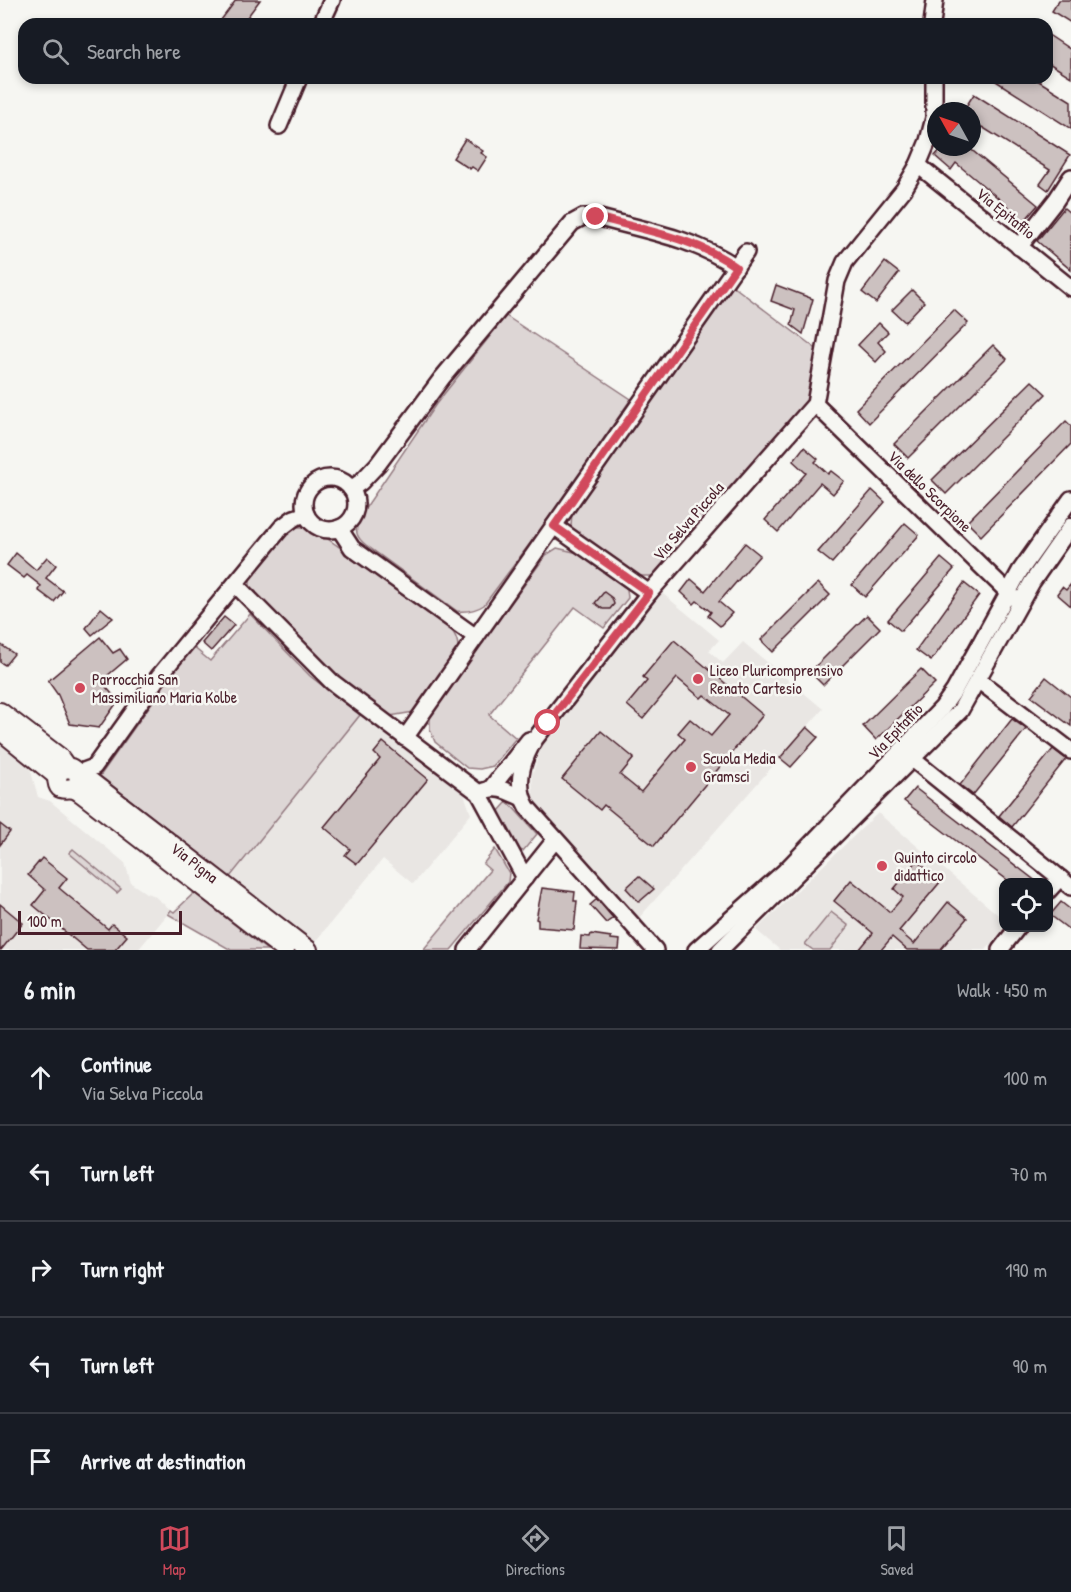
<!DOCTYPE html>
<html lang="en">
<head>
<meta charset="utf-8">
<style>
	:root { --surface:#171b24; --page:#20242c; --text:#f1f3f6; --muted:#9ea1a6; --line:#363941; --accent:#d1495b }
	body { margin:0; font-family:"Patrick Hand",sans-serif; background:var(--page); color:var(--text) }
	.controls { position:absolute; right:18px; bottom:18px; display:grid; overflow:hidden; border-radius:12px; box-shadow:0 3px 9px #0003 }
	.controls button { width:54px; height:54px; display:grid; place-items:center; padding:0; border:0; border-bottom:2px solid var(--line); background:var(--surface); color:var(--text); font:30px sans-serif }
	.compass { position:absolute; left:927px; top:102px; width:54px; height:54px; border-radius:50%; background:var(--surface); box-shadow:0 3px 9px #0003; rotate:310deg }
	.scale { position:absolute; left:18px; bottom:15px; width:164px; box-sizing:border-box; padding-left:6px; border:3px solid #4a1f2b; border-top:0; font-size:16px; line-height:21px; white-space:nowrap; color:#4a1f2b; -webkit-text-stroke:4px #f6f6f2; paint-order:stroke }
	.stop { position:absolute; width:18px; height:18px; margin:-14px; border:4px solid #d1495b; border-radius:50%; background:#fff }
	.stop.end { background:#d1495b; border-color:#fff; box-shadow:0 2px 6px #0008 }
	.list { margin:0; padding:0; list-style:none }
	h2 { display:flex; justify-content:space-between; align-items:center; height:78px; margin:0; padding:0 24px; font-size:26px }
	h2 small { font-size:20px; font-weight:400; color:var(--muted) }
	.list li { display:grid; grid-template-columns:39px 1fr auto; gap:18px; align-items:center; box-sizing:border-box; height:96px; padding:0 24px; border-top:2px solid var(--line) }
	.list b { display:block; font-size:22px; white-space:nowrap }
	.list p { margin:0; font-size:20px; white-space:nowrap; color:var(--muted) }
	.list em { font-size:20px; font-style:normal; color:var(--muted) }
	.icon { flex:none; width:33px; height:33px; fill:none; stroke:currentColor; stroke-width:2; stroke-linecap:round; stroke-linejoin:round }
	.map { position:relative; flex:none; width:1071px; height:950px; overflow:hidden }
	.search { position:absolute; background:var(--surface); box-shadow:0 3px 9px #0003; left:18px; right:18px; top:18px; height:66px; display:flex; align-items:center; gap:15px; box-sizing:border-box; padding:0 21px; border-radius:18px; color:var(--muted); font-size:22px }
	.sheet { height:558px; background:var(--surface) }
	nav { display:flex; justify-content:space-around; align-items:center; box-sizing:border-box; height:84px; border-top:2px solid var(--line); background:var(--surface); font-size:16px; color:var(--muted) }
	nav a { display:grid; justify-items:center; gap:3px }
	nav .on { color:var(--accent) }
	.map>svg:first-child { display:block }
	.built { fill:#e9e6e3 }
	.green { fill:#ddd6d5; stroke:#947a80; stroke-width:1.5 }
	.building { fill:#ccc1c0; stroke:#4a1f2b; stroke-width:1.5 }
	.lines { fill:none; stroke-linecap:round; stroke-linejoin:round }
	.minor-casing { stroke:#4a1f2b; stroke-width:20 }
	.major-casing { stroke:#4a1f2b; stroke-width:22 }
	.minor { stroke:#f6f6f2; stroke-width:15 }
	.major { stroke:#f6f6f2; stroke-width:18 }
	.route { stroke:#d1495b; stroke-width:8 }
	.poi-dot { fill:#d1495b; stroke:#f6f6f2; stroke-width:2 }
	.labels { text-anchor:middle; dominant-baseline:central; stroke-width:5; stroke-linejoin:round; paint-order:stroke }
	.street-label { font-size:16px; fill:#4a1f2b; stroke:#f6f6f2 }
	.poi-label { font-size:16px; fill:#4a1f2b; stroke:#f6f6f2; text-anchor:start }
</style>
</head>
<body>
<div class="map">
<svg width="1071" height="950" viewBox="0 0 1071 950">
	<rect width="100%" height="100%" fill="#f6f6f2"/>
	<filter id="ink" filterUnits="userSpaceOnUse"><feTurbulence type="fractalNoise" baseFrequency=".0167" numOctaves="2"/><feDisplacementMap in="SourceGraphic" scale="12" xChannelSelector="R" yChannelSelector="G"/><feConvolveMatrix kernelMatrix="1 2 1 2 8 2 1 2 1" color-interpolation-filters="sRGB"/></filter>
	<g filter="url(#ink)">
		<!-- built -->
		<g class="built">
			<polygon points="662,593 719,640 709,651 723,663 743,642 823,709 638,919 533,800 532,775 542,744"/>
			<polygon points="360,715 464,794 471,814 413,884 383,859 314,943 230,877"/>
			<polygon points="0,743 30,768 38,797 50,801 125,863 131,883 146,893 153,895 171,910 138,950 0,950"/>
			<polygon points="878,813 1003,919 1004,928 986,950 780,950 756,930"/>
		</g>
		<!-- green -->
		<g class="green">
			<polygon points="733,286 819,351 807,401 652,576 636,576 578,536 571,526 572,512"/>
			<path d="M 506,316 L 631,399 L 552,514 L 484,605 C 475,611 467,612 457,611 L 366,545 C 356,537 355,532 358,519 L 436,404 Z"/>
			<path d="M 297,527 L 308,527 L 322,535 L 443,620 C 451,629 458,636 458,648 L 414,712 L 390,716 L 337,677 L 250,590 L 250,578 L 254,571 L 286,532 Z"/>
			<polygon points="557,548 578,553 627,589 628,598 604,628 575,607 489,715 516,738 493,766 480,769 467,768 435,742 430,729 430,715 546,555"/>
			<polygon points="250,614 310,676 360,715 230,877 100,776 192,646 210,661"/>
			<polygon points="506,803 510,804 537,834 523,851 520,850 498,812"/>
			<polygon points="73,849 121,889 117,893 69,853"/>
			<polygon points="495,849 509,873 508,882 451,950 423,950 490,870 483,864"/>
			<polygon points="194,893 267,950 231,950 168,914 171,910 174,912"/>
			<polygon points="831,912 849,926 830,950 813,950 805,944"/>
		</g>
		<!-- building -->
		<g class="building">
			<polygon points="236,0 260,0 242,24 218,24"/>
			<polygon points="1059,0 1071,0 1071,23 1052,11"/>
			<polygon points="1047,34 1071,50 1071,77 1047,62"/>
			<polygon points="991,78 1034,78 1071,101 1071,129"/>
			<polygon points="974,94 1070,155 1048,190 1040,184 1050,170 982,127 972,140 972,111 963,111"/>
			<polygon points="465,139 483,151 481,153 487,157 478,171 472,167 470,169 453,158"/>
			<polygon points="943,147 968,147 1038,205 1020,226 1004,213 1009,207 956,163 951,170 935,156"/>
			<polygon points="1064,208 1071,214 1071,270 1037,241"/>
			<polygon points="885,262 899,273 876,303 862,292"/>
			<polygon points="776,285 813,299 803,334 791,325 795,310 771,301"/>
			<polygon points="912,290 924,302 905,322 892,310"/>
			<polygon points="954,310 968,323 869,423 856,409"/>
			<polygon points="879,323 888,332 878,342 886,351 876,362 858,345"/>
			<polygon points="993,345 1007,359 908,458 894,444"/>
			<polygon points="1032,381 1046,394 946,494 932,480"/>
			<polygon points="1066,421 1071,426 1071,444 981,536 967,522"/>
			<polygon points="804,447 818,459 815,462 828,474 831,471 844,481 833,494 820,483 778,532 765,520 806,473 793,461"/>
			<polygon points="872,490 885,502 832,563 818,552"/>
			<polygon points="905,523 919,535 865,597 852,585"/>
			<polygon points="745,543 760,555 719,602 732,613 720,626 708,616 711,612 697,601 694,604 681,592 691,579 705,591"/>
			<polygon points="16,553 36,570 47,557 56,565 46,578 63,591 54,602 38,590 41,586 27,575 24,578 7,565"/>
			<polygon points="941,558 954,569 901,631 888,620"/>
			<polygon points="818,583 830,595 773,652 761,640"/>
			<polygon points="964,583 979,595 931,661 916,650"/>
			<polygon points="1071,584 1071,606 1057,594 1062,587 1066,590"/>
			<polygon points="604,592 612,598 614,604 610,609 603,609 595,603"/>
			<polygon points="101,608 113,618 92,635 86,628"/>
			<polygon points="867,615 880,628 823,685 810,672"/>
			<polygon points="224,617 234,625 211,651 202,643"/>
			<polygon points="100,637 113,653 120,649 127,659 101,681 118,701 99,728 70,724 58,695 48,681"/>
			<polygon points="674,640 763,715 654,846 604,805 600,810 562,779 601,731 634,758 620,775 641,792 685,739 678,733 690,719 711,736 729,715 704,695 701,698 677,678 643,719 627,705 647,681 643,677"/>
			<polygon points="0,644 14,654 5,665 0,662"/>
			<polygon points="921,669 935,683 876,740 863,726"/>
			<polygon points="1046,677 1071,697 1071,726 1031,696"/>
			<polygon points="1012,719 1026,729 973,795 960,785"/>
			<polygon points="807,727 818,737 791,767 780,758"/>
			<polygon points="383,742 428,779 357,864 345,855 350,849 324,827 380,759 374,753"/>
			<polygon points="1053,749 1066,759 1012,827 999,816"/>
			<polygon points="915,788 1037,882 1010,882 904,801"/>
			<polygon points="0,824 10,832 0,845"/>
			<polygon points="42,858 67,878 59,888 108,929 112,924 127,936 115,950 87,950 33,905 45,890 28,875"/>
			<polygon points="917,861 941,881 899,931 914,944 948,902 967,918 940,950 907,950 892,937 881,950 859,950 873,933 834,901 851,880 890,912 903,897 894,889"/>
			<polygon points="639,876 654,889 639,902 626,888"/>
			<polygon points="542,888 575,892 574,901 577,901 574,930 538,927 538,920 536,919"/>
			<polygon points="597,899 613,918 606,923 590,905"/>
			<polygon points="1061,902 1071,910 1071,931 1050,915"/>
			<polygon points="0,904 23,923 1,950 0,950"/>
			<polygon points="591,934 611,937 611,939 620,940 619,950 580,949 581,936 590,937"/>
		</g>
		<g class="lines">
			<defs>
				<g id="minor">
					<polyline points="321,24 332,0"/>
					<polyline points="932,24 935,0"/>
					<polyline points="279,126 299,78"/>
					<polyline points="918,165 1071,288"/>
					<polyline points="1019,247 1056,200 1071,177"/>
					<polyline points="815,404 1015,599"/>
					<circle cx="330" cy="504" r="26"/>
					<path d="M 351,489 L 361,482 L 378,464 L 442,378 L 572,223 L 583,217 L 596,217 C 643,230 695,238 736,267"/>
					<polyline points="554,526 649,593"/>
					<polyline points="339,528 352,548 476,637"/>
					<polyline points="235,584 332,682 479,793 525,878"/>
					<polyline points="978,680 1071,751"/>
					<polyline points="405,738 746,252"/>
					<polyline points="905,753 1071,887"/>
					<polyline points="78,773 94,767 159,676 281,528 294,518 306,514"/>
					<polyline points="492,787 529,740"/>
					<path d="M 484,791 C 498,785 509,792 522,798"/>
					<polyline points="1048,891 1060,878"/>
					<polyline points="467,950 555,840"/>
					<path d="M 655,950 L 527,807 C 514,784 522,760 535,739 L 649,593 L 815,404 L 837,281 L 845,262 L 904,189 L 918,165 L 928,141 L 934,118 L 934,78"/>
					<polyline points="696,950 785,871 942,708 954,691 1020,571 1071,499"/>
					<polyline points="720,950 960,711 1032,582 1071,526"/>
					<polyline points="1000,950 1018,927"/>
				</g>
				<g id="major">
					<polyline points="0,712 59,757 67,768"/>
					<polyline points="0,730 57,776"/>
					<path id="s1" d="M 79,777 L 92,783 L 308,950"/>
					<path d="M 74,789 L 79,782 L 78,773 L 71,768 L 62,769 L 57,776 C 57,794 64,787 74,789 C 78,790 81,793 84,795 L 285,950"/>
				</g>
			</defs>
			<!-- minor casing -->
			<use href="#minor" class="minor-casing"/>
			<!-- major casing -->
			<use href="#major" class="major-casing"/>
			<!-- minor -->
			<use href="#minor" class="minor"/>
			<!-- major -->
			<use href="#major" class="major"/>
		</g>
	</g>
	<g class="lines" filter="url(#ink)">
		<!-- route -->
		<path class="route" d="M 548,723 L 649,593 L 554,526 L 736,267 C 696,238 643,230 596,217"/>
	</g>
	<!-- markers -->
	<g class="poi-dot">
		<circle cx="698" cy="679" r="6"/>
		<circle cx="80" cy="688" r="6"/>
		<circle cx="691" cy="767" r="6"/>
		<circle cx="882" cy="866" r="6"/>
	</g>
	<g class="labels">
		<!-- street labels -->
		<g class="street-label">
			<text transform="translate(1006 213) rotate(39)">Via Epitaffio</text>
			<text transform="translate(930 491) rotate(44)">Via dello Scorpione</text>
			<text transform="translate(688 521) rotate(-49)">Via Selva Piccola</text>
			<text transform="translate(895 731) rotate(-46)">Via Epitaffio</text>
			<text stroke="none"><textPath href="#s1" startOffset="144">Via Pigna</textPath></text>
		</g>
		<!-- poi labels -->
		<g class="poi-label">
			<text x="710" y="670">Liceo Pluricomprensivo<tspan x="710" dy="18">Renato Cartesio</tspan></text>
			<text x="92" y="679">Parrocchia San<tspan x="92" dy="18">Massimiliano Maria Kolbe</tspan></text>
			<text x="703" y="758">Scuola Media<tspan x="703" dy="18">Gramsci</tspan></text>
			<text x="894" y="857">Quinto circolo<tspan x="894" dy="18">didattico</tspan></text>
		</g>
	</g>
</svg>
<div class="controls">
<button><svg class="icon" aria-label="locate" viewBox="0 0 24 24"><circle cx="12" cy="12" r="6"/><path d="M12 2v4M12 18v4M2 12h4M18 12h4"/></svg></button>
</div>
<svg class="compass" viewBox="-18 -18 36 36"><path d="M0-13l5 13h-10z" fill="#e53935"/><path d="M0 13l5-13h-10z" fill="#9ea1a6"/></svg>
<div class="scale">100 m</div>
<div class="stop" style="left:548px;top:723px"></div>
<div class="stop end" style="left:596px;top:217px"></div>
<div class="search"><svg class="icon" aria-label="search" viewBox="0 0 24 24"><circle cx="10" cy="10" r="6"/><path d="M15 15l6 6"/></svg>Search here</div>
</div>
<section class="sheet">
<h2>6 min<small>Walk · 450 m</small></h2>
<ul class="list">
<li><svg class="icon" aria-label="ahead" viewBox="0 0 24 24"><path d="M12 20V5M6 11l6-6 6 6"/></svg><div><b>Continue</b><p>Via Selva Piccola</p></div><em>100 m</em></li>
<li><svg class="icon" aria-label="left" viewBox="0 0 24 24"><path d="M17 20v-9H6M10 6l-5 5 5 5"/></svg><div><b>Turn left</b></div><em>70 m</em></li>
<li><svg class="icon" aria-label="right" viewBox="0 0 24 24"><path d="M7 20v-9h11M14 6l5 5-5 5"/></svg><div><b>Turn right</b></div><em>190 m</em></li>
<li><svg class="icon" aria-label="left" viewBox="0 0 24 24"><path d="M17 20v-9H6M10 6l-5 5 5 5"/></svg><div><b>Turn left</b></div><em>90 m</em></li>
<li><svg class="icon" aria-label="arrive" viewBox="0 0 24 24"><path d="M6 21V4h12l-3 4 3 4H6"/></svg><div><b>Arrive at destination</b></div></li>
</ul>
</section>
<nav>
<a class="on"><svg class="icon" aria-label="map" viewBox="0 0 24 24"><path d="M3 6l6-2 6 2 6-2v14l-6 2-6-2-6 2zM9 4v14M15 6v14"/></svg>Map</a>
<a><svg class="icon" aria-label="directions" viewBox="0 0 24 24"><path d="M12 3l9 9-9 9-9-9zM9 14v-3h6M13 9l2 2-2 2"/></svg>Directions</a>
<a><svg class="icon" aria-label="saved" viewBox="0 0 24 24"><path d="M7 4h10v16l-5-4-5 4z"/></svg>Saved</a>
</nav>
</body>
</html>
